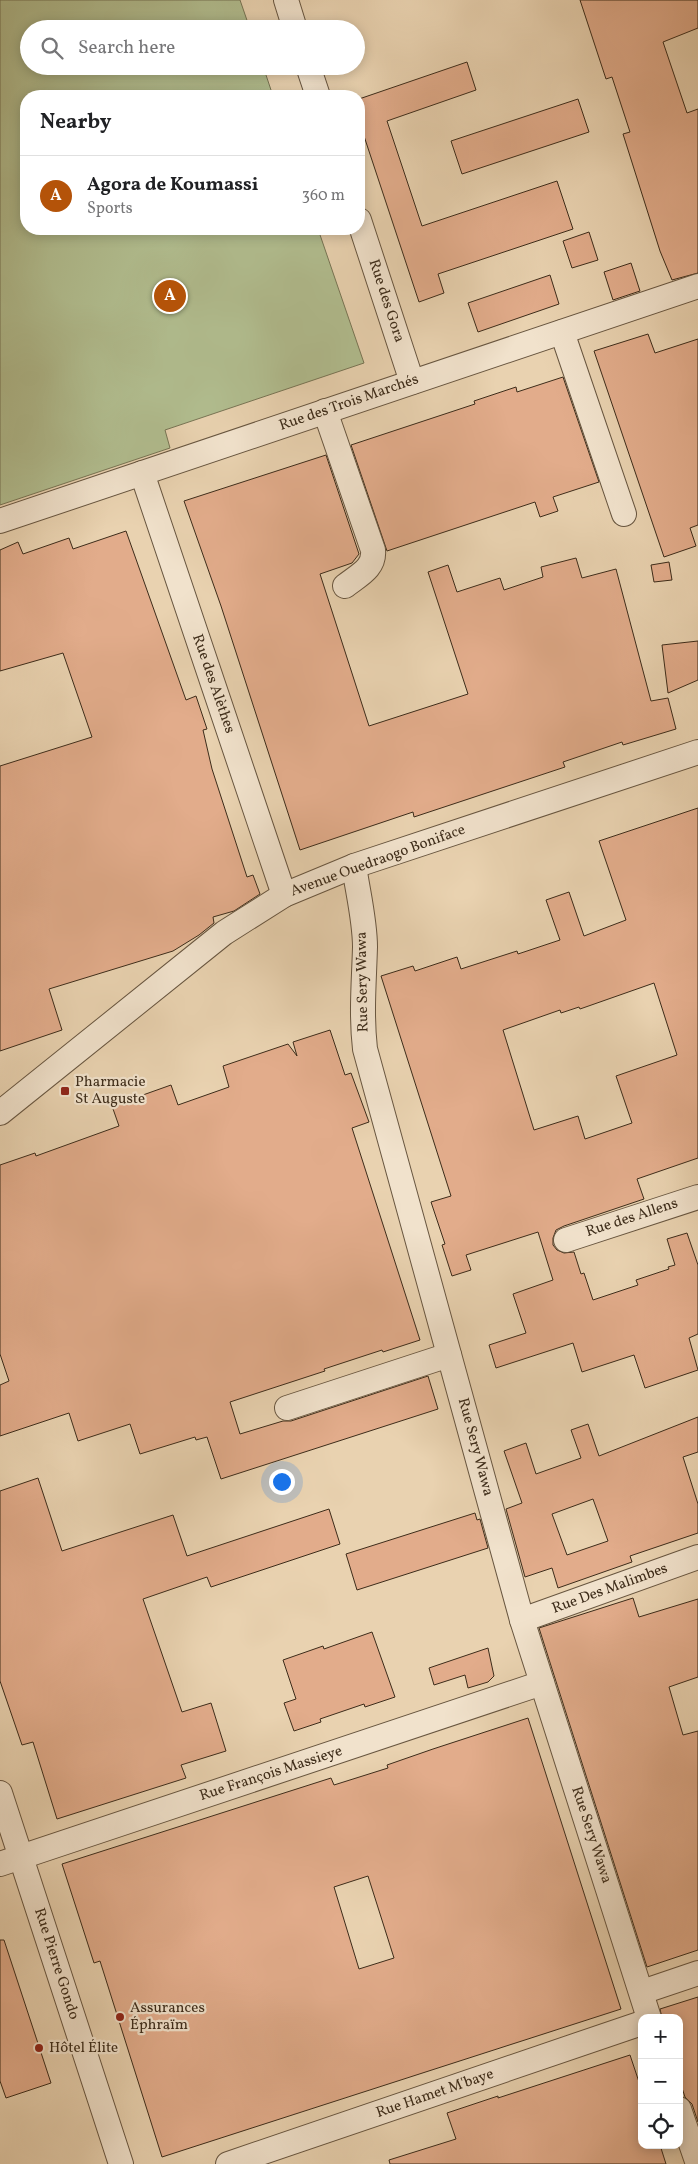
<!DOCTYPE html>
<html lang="en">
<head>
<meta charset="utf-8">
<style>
	:root { --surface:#fff; --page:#f6f6f6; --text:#202124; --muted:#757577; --line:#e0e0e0; --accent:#b45309 }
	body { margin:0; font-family:Vollkorn,serif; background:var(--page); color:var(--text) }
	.controls { position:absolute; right:15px; bottom:15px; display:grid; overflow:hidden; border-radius:10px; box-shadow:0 2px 12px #0003 }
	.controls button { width:45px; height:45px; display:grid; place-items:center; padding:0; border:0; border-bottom:1px solid var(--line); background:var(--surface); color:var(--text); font:25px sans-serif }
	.you { position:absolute; left:281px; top:1481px; width:18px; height:18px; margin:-12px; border:4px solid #fff; border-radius:50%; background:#1a73e8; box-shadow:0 0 0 8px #1a73e833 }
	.badge { display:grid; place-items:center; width:32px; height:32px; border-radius:50%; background:var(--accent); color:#fff; font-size:16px; font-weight:700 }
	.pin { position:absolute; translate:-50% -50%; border:2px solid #fff; box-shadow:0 1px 5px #0006 }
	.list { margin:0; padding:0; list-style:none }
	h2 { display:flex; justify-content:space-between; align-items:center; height:65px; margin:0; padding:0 20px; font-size:21px }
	h2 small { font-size:16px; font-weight:400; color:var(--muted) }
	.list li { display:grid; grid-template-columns:32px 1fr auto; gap:15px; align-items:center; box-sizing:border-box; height:80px; padding:0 20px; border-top:1px solid var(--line) }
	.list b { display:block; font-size:19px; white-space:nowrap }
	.list p { margin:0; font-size:16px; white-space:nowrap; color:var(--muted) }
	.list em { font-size:16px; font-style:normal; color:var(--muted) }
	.icon { flex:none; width:28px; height:28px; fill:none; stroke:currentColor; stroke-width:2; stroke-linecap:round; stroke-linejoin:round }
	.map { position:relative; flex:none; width:698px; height:2164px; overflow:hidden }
	.search { position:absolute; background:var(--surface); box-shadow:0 2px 12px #0003; left:20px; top:20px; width:345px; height:55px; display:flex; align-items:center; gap:12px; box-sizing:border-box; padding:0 18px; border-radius:28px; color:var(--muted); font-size:19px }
	.panel { position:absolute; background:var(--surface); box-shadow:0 2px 12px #0003; left:20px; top:90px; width:345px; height:145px; border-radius:20px }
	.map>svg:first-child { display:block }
	.green { fill:#b1bd8f; stroke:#777454 }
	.building { fill:#e2ac8b; stroke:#3d2c1a; fill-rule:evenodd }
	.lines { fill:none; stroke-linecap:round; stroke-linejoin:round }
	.minor-casing { stroke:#685640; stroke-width:26 }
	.minor { stroke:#f1e2cc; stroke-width:24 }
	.poi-dot { fill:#8f2418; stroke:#f1e2cc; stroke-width:2 }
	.labels { text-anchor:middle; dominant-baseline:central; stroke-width:4.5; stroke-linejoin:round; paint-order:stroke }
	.street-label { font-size:15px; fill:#3d2c1a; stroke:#f1e2cc }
	.poi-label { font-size:15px; fill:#3d2c1a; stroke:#f1e2cc; text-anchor:start }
</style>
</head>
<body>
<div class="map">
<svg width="698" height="2164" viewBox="0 0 698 2164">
	<rect width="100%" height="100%" fill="#e9d2b0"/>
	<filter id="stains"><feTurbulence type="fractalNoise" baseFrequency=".004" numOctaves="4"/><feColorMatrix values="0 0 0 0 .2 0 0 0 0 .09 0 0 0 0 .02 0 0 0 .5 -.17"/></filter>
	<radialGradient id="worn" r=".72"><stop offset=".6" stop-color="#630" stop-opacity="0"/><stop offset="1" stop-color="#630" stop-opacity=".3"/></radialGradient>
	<!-- green -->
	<polygon class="green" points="0,0 240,0 250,29 29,29 29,66 263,66 273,96 26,96 26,229 318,229 364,363 165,430 170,448 0,505"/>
	<!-- building -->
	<g class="building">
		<polygon points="580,0 698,0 698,28 663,42 687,113 698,109 698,273 672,280 660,251 623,134 630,132 612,77 606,79"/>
		<polygon points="467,62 476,90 387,121 422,226 557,181 573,229 438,274 444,293 419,302 359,121 359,99"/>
		<polygon points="578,99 589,132 462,174 451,141"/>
		<polygon points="589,232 598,260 572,268 563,241"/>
		<polygon points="631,263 640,291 613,300 604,272"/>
		<polygon points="550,275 559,304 478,332 468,303"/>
		<polygon points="648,334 655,353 698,339 698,525 690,528 696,546 664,557 594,351"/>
		<polygon points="563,377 599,482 553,497 558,511 540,517 535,502 387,551 351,445 475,404 474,401 516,387 517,392"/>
		<polygon points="326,455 359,554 352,563 320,574 369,726 468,694 428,572 448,565 457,592 500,578 504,590 543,577 541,567 576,558 582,578 616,569 651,701 668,698 676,729 623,745 622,742 563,762 565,767 414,817 413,812 300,850 221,606 184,501"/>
		<polygon points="126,531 186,700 196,696 207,729 203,730 212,769 247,877 253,875 260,894 234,911 213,917 214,923 199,935 173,951 49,989 62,1030 0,1051 0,766 92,737 63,653 0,671 0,550 18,542 23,554 69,538 73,549"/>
		<polygon points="669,562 672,580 654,582 651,565"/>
		<polygon points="698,641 698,680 668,693 662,645"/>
		<path d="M 698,808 L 698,1158 L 637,1179 L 644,1199 L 564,1226 L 556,1230 L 553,1238 L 553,1245 L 557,1250 L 564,1253 L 574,1252 L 581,1274 L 584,1273 L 593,1300 L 638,1285 L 636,1280 L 669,1269 L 668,1267 L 675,1265 L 667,1239 L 687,1233 L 698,1265 L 698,1334 L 689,1338 L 698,1370 L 645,1388 L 634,1355 L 582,1372 L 573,1343 L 496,1368 L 489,1345 L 526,1333 L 513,1294 L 553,1280 L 538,1232 L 466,1255 L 471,1270 L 452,1276 L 442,1245 L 445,1244 L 431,1202 L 451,1196 L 381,976 L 413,966 L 415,971 L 457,957 L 461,969 L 517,951 L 518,954 L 560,940 L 546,900 L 569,892 L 584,936 L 626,920 L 599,841 ZM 654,983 L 677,1055 L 616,1076 L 632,1123 L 585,1139 L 578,1116 L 534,1130 L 503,1030 L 560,1010 L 561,1013 L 579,1007 L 580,1009 Z"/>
		<polygon points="330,1030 345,1075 351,1073 369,1122 352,1128 420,1340 383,1352 382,1350 324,1369 325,1371 230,1402 240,1434 283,1421 291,1421 428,1376 438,1409 221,1479 207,1437 196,1440 195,1437 140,1454 130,1424 78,1441 69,1413 0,1436 0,1385 9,1381 0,1354 0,1165 35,1153 36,1156 119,1126 112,1106 171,1085 178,1105 229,1087 223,1066 288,1044 297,1056 293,1042"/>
		<path d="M 698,1417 L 698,1452 L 683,1457 L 698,1504 L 698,1533 L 630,1556 L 632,1562 L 558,1588 L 552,1568 L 525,1577 L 506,1509 L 522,1503 L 504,1451 L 526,1443 L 536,1474 L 581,1458 L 571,1430 L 588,1424 L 599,1456 ZM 593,1499 L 608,1541 L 567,1555 L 552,1514 Z"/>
		<polygon points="38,1478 62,1551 173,1515 187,1556 329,1509 340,1544 211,1587 207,1577 143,1599 182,1712 211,1703 226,1751 181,1765 186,1778 57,1819 33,1742 22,1745 0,1681 0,1491"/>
		<polygon points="475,1513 477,1520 480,1519 488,1548 357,1590 346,1554"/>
		<polygon points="633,1598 639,1617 698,1599 698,1677 669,1687 683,1735 698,1731 698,1950 647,1967 539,1628"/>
		<polygon points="372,1632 395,1697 365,1707 364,1704 320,1719 321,1722 294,1731 284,1703 296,1699 283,1660 323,1646 324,1649"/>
		<polygon points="488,1648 494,1676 488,1682 468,1688 465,1675 434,1685 429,1668"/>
		<path d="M 528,1718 L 621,2009 L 162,2157 L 100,1961 L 94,1963 L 62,1864 L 331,1778 L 334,1785 L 388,1768 L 387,1765 L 433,1749 ZM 368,1876 L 394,1958 L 359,1969 L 334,1887 Z"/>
		<polygon points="0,1940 4,1940 51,2083 6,2098 0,2081"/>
		<polygon points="698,1997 698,2122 692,2104 685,2097 679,2079 679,2018 662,2018 660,2009"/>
		<polygon points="630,2055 642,2091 642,2145 660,2145 666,2164 390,2164 389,2160 456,2139 447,2113 498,2096 498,2098"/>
	</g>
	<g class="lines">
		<defs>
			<g id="minor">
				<polyline points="286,0 295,29"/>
				<polyline points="308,66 318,96"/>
				<polyline points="359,220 412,382"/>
				<polyline points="562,332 624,514"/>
				<path d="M 325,411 L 373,550 C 375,568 359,575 345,586"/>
				<polyline points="142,473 284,895"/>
				<polyline points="0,521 698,286"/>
				<path d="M 354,866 C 358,893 365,921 365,947 C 364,982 361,1014 365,1049 L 522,1620 L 649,2018"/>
				<polyline points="0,1113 224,933 284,895 354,866 698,752"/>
				<polyline points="566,1240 698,1197"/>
				<polyline points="287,1408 449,1355"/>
				<polyline points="522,1620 698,1557"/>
				<polyline points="0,1793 121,2164"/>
				<polyline points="0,1864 542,1683"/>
				<polyline points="642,1992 698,1973"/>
				<polyline points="679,2109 698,2164"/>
				<polyline points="228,2164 642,2023"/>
			</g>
		</defs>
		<!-- minor casing -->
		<use href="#minor" class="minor-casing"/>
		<!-- minor -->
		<use href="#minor" class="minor"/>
	</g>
	<!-- markers -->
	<g class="poi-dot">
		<rect x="60" y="1086" width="10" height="10" rx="2.5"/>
		<circle cx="120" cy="2017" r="5"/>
		<circle cx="39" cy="2048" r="5"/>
	</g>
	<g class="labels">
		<!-- street labels -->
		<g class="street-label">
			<text transform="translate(386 301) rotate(72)">Rue des Gora</text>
			<text transform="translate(349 403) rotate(-19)">Rue des Trois Marchés</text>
			<text transform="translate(213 684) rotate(71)">Rue des Alèthes</text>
			<text transform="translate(378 861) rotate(-20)">Avenue Ouedraogo Boniface</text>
			<text transform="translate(363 982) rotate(-91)">Rue Sery Wawa</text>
			<text transform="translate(632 1218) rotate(-18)">Rue des Allens</text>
			<text transform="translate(475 1447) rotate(75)">Rue Sery Wawa</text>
			<text transform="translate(610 1589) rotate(-20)">Rue Des Malimbes</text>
			<text transform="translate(271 1774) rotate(-18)">Rue François Massieye</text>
			<text transform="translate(591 1835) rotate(72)">Rue Sery Wawa</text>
			<text transform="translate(56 1964) rotate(72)">Rue Pierre Gondo</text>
			<text transform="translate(435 2094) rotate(-19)">Rue Hamet M'baye</text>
		</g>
		<!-- poi labels -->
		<g class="poi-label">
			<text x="75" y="1082">Pharmacie<tspan x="75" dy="17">St Auguste</tspan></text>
			<text x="130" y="2008">Assurances<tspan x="130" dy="17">Éphraïm</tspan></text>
			<text x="49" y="2048">Hôtel Élite</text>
		</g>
	</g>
	<rect width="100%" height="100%" filter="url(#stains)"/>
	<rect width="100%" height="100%" fill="url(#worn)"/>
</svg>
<div class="controls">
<button>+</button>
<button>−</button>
<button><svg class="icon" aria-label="locate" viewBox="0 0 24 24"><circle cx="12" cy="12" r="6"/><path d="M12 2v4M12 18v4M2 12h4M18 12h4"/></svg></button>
</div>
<div class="you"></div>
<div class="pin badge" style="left:170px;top:296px">A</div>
<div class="search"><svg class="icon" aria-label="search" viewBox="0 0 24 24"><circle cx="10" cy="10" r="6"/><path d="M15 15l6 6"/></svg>Search here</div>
<section class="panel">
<h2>Nearby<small></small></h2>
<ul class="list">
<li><span class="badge">A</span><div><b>Agora de Koumassi</b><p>Sports</p></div><em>360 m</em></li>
</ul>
</section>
</div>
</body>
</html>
